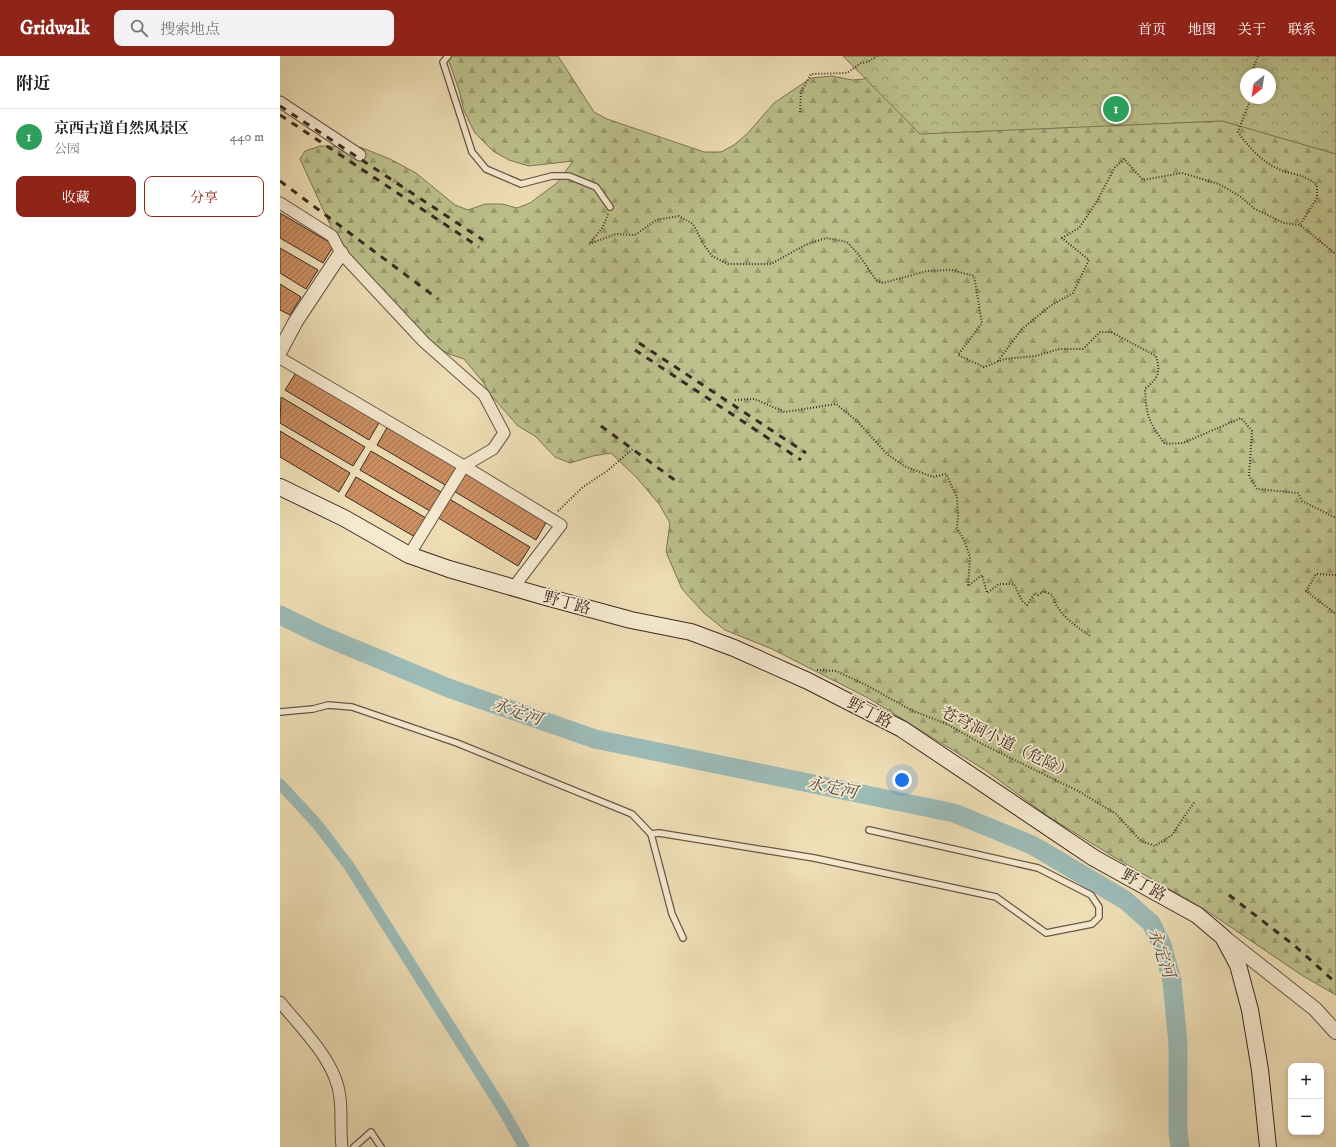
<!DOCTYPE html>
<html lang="zh">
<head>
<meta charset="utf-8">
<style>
	:root { --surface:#fff; --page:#f2f2f2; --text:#222; --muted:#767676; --line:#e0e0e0; --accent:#8f2418 }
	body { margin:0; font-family:"IM FELL DW Pica","Noto Serif SC",serif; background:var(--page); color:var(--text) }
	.controls { position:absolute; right:12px; bottom:12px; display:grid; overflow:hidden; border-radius:8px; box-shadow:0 2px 6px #0003 }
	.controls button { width:36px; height:36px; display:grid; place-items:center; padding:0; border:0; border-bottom:1px solid var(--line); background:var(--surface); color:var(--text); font:20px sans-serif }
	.compass { position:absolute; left:960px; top:12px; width:36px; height:36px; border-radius:50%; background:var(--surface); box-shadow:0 2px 6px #0003; rotate:210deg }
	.you { position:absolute; left:622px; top:724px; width:14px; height:14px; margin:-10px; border:3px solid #fff; border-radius:50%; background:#1a73e8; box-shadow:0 0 0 6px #1a73e833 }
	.badge { display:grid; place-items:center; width:26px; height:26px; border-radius:50%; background:var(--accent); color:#fff; font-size:13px; font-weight:700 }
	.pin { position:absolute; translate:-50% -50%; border:2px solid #fff; box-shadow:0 1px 4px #0006 }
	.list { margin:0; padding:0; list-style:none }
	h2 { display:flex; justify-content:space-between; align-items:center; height:52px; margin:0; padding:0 16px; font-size:17px }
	h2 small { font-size:13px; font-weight:400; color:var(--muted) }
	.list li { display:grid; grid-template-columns:26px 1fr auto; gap:12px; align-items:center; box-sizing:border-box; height:56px; padding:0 16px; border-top:1px solid var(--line) }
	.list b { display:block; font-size:15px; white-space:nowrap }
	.list p { margin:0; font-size:13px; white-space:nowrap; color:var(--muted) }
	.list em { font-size:13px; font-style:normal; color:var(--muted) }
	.actions { display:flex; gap:8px; padding:12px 16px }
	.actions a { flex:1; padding:9px 0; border:1px solid var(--accent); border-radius:8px; text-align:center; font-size:14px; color:var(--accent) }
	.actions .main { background:var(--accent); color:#fff }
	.icon { flex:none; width:22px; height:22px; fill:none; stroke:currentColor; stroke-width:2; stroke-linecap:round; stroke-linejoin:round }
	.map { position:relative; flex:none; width:1056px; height:1091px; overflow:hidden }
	header { display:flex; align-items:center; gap:24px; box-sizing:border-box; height:56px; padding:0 20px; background:var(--accent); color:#fff }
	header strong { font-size:19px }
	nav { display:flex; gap:22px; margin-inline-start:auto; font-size:14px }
	.search { width:280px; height:36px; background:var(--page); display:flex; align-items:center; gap:10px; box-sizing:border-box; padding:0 14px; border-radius:8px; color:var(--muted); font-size:15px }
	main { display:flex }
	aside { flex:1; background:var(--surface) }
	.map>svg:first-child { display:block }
	.forest { fill:url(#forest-firs); stroke:#7b7557; fill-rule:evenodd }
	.park { fill:url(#park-crowns); stroke:#7b7557; fill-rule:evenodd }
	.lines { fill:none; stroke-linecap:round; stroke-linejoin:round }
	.canal { stroke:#9cbbb7; stroke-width:11 }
	.river { stroke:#9cbbb7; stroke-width:19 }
	.building { fill:url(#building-hatch); stroke:#3a2922 }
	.service-casing { stroke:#675647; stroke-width:8 }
	.minor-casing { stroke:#675647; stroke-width:13 }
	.tertiary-casing { stroke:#675647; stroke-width:16 }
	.secondary-casing { stroke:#3a2922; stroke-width:18 }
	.path { stroke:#3a2922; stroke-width:2; stroke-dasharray:1 2; stroke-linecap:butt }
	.service { stroke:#f5ead0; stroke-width:5.5 }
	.minor { stroke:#f5ead0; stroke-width:11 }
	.tertiary { stroke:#f5ead0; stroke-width:14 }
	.secondary { stroke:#f5ead0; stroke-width:16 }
	.rail { stroke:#3a2922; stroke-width:3; stroke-dasharray:7 7; stroke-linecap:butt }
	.labels { text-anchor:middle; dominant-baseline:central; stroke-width:3.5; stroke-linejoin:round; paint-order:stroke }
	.street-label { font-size:16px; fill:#3a2922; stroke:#f5ead0 }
	.water-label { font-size:17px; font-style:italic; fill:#524e47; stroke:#f5ead0 }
</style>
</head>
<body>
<header>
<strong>Gridwalk</strong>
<div class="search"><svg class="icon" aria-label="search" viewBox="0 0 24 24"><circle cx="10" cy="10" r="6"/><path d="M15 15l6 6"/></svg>搜索地点</div>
<nav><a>首页</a><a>地图</a><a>关于</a><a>联系</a></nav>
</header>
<main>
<aside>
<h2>附近<small></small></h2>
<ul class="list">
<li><span class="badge" style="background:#2e9e5b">1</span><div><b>京西古道自然风景区</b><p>公园</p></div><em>440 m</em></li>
</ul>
<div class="actions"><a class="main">收藏</a><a>分享</a></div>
</aside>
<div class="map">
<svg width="1056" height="1091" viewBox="0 0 1056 1091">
	<defs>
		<pattern id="forest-firs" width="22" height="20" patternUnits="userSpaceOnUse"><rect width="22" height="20" fill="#bcc18c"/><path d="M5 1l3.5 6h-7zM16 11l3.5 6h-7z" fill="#9a9d72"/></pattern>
		<pattern id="park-crowns" width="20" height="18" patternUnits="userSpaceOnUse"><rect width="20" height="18" fill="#bcc18c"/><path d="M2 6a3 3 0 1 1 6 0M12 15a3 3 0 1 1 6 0" fill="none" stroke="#9a9d72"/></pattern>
		<pattern id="building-hatch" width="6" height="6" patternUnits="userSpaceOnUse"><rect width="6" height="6" fill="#cc8f62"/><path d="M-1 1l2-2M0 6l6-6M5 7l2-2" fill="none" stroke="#a77550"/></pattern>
	</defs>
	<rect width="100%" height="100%" fill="#efdfb7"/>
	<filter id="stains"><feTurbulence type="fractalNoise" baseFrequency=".005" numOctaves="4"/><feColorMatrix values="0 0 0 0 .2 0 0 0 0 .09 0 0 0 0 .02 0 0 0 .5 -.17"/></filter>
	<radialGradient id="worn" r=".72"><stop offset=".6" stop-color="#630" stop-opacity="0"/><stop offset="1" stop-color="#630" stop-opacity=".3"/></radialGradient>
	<!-- forest -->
	<path class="forest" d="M 167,0 L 278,0 L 314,56 L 327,63 L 424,96 L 441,96 L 454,89 L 467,78 L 494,47 L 531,22 L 552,20 L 572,24 L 584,23 L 601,15 L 1056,0 L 1056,939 L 1023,920 L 927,855 L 834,801 L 769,761 L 705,714 L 588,642 L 492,593 L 445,574 L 424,557 L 402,533 L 386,496 L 390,467 L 379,448 L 357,422 L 331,397 L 313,400 L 290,407 L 275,401 L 255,380 L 238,370 L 210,338 L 203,326 L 184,303 L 169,298 L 155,290 L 66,196 L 52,173 L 20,103 L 25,95 L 40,90 L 80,91 L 110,103 L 136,117 L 175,149 L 188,154 L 205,148 L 222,148 L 237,152 L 250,147 L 277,127 L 293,105 L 249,110 L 229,104 L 213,95 L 195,77 L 184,55 L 179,34 ZM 966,18 L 990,18 L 990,42 L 966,42 Z"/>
	<!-- park -->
	<path class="park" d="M 563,0 L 1056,0 L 1056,98 L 942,65 L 640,78 ZM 966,18 L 990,18 L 990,42 L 966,42 Z"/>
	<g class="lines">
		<!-- canal -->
		<polyline class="canal" points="0,728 37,768 69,810 223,1054 244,1091"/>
		<!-- river -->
		<polyline class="river" points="0,559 41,579 171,633 315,683 674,757 752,789 845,844 871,867 882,889 892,925 898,988 898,1076 900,1091"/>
	</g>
	<!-- building -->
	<g class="building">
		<polygon points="0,157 54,189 43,207 0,182"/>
		<polygon points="0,192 38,214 26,233 0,217"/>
		<polygon points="0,228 21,241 10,259 0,254"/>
		<polygon points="17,315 100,365 89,384 5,334"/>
		<polygon points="1,341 85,391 73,410 0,367"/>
		<polygon points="108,370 178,411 167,430 97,389"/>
		<polygon points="0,375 70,417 59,436 0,401"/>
		<polygon points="91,395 161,436 150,455 80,414"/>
		<polygon points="184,415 267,465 256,484 172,434"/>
		<polygon points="76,421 146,462 135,481 65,440"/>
		<polygon points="166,441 250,491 238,510 155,460"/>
	</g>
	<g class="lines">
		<defs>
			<g id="service">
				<polyline points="168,0 163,6 192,96 206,113 241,128 272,120 289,120 316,131 330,151"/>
				<polyline points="0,656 33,653 48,649 72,651 177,687 352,758 371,778 392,858 403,882"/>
				<polyline points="371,778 379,777 534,802 716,841 766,877 812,868 819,861 819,851 811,839 758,812 589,774"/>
				<polyline points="74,1091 91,1076 101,1091"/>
			</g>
			<g id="minor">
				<polyline points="0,46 80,99"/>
				<polyline points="0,147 52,180 61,197 144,286 204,339 224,377 213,393 184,410 281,469 233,532"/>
				<polyline points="0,302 184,410 129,499"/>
				<path d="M 0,946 C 21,972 57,1006 60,1042 C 62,1058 60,1075 62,1091"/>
			</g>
			<g id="tertiary">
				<polyline points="0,295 16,265 61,197"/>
				<polyline points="945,882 1035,953 1056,976"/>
			</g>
			<polyline id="secondary" points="0,431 64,462 129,499 169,513 266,541 351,564 411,576 454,592 528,625 622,673 814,802 917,859 943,881 958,909 970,954 980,1014 988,1091"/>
		</defs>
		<!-- service casing -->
		<use href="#service" class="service-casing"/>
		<!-- minor casing -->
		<use href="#minor" class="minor-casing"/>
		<!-- tertiary casing -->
		<use href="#tertiary" class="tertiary-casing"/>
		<!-- secondary casing -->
		<use href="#secondary" class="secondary-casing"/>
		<!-- path -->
		<g class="path">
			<polyline points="978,0 973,13 979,18"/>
			<path d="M 971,42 L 958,76 C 970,93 983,107 1003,115 C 1018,120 1023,118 1037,129 L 1037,142 L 1020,169"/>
			<polyline points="520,56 521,36 531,18 567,17 581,7 588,6 597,0"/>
			<path d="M 328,158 L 323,171 L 309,188 L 336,178 L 355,179 L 376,164 L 399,160 L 413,168 L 424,189 L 432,200 L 448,208 L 491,208 L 525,189 L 546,182 L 567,186 L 579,199 L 596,224 L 603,227 L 647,215 L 672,214 L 694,220 L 702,267 L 678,299 L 704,311 L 725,303 L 756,300 L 779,293 L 803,293 L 820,276 L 831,276 L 876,300 C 881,317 878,322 865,333 C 866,359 869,367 885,388 L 903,387 L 961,362 L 972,375 L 969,420 L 977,433 L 1018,437 L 1022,445 L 1056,462"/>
			<polyline points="718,305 741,274 770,250 793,237 809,204 782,182 799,172 817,145 835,111 844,103 863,124 902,117 939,128 961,141 975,153 1004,167 1020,169 1056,198"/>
			<path d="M 455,344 L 474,343 L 505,356 L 556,348 L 577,365 L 607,398 L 624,410 L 653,421 L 666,418 L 677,441 L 678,460 L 677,472 L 684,484 L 690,501 L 688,530 L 702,519 L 707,537 L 719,528 L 734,528 L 742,545 L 747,549 L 755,537 L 758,539 L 764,535 L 772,539 C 778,558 794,569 810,580"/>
			<polyline points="278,455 303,431 327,415 353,393"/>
			<polyline points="1056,519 1036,518 1026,535 1056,558"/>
			<polyline points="537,614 556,615 586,629 631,654 669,669 700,687 800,736 836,758 861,785 875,790 892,779 915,745"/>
		</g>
		<!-- service -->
		<use href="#service" class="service"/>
		<!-- minor -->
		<use href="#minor" class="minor"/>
		<!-- tertiary -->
		<use href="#tertiary" class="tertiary"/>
		<!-- secondary -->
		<use href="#secondary" class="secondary"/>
		<!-- rail -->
		<g class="rail">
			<polyline points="0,50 203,184"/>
			<polyline points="0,59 199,191"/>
			<polyline points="0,125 158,243"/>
			<polyline points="359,287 526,397"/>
			<polyline points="355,294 521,404"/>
			<polyline points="321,370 396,425"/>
			<polyline points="949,839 1015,890 1056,927"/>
		</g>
	</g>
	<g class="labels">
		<!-- street labels -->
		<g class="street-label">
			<text transform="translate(287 547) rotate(15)">野丁路</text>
			<text transform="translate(590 657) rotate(27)">野丁路</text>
			<text transform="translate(727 687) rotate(26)">苍穹洞小道（危险）</text>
			<text transform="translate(864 829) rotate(29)">野丁路</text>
		</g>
		<!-- water labels -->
		<g class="water-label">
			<text transform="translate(237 656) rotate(19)">永定河</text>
			<text transform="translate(552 732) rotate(12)">永定河</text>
			<text transform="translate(881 897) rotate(71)">永定河</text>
		</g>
	</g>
	<rect width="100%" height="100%" filter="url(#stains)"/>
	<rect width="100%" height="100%" fill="url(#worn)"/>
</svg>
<div class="controls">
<button>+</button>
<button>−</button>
</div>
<svg class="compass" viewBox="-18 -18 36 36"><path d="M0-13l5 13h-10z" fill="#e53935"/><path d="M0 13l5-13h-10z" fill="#767676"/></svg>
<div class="you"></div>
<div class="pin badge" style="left:836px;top:53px;background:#2e9e5b">1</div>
</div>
</main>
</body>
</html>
